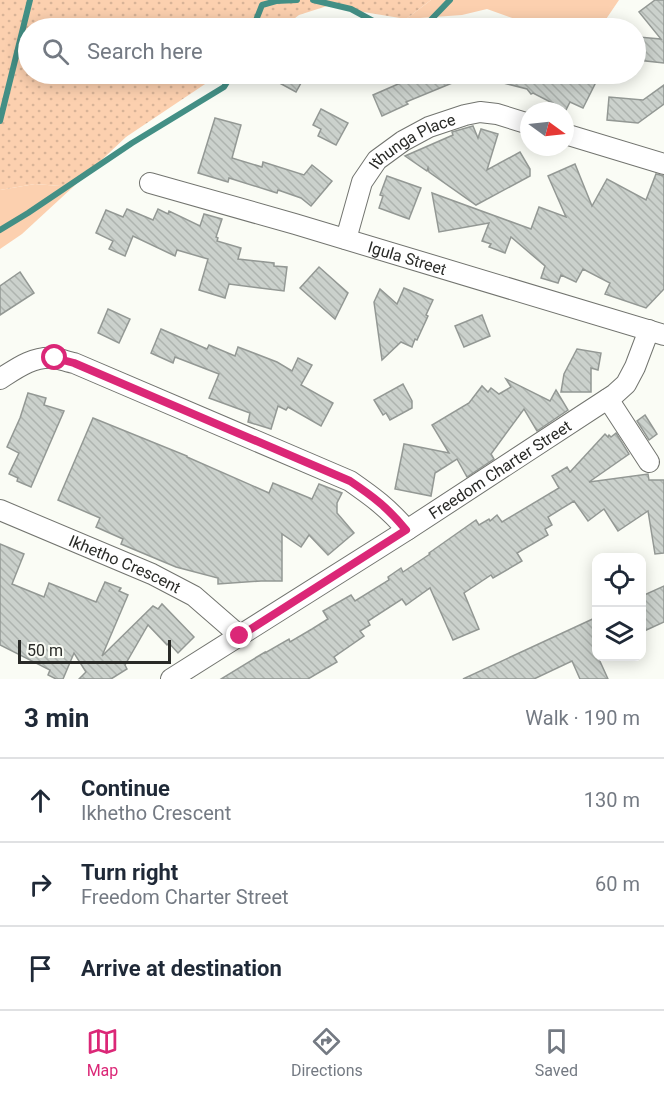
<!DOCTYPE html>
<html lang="en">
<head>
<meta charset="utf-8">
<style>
	:root { --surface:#fff; --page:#f6f6f7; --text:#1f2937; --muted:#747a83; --line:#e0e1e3; --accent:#db2777 }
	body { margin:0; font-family:Roboto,sans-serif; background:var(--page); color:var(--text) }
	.controls { position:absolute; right:18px; bottom:18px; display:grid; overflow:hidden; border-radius:12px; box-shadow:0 3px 15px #0003 }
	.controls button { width:54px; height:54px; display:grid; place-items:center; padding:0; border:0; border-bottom:2px solid var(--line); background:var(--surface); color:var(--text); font:30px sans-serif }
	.compass { position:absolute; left:520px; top:102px; width:54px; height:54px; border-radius:50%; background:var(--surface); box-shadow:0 3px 15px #0003; rotate:105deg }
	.scale { position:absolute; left:18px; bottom:15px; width:153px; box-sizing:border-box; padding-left:6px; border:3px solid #292a27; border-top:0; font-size:16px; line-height:21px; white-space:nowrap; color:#292a27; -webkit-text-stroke:4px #fafcf5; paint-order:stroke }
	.stop { position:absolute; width:18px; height:18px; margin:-14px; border:4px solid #db2777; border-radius:50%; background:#fff }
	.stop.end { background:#db2777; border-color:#fff; box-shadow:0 2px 6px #0008 }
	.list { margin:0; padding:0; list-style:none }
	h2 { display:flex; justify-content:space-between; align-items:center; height:78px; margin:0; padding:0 24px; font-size:26px }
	h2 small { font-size:20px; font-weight:400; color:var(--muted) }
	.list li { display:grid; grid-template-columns:39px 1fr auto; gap:18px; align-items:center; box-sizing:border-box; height:84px; padding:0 24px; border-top:2px solid var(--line) }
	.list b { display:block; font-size:22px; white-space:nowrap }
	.list p { margin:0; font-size:20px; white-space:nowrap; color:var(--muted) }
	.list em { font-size:20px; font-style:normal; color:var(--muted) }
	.icon { flex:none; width:33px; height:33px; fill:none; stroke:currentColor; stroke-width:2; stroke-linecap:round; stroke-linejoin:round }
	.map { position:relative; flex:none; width:664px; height:679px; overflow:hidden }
	.search { position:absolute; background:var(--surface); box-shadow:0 3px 15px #0003; left:18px; right:18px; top:18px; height:66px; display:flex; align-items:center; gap:15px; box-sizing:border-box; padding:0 21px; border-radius:33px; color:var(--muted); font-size:22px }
	.sheet { height:330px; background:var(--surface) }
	nav { display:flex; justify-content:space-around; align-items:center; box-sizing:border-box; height:84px; border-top:2px solid var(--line); background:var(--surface); font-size:16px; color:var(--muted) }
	nav a { display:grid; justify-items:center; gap:3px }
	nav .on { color:var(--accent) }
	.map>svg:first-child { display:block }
	.grass { fill:#fcd0af }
	.garden { fill:url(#garden-dots) }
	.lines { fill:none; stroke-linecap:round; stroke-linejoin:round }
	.stream { stroke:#438f85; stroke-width:6 }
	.building { fill:url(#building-back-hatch); stroke:#939894; stroke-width:1.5 }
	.minor-casing { stroke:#72746f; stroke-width:22 }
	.minor { stroke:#fff; stroke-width:20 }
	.route { stroke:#db2777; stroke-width:8 }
	.labels { text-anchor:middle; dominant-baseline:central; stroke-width:4.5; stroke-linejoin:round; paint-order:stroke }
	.street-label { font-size:16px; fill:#292a27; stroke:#fafcf5 }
</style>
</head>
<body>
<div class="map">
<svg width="664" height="679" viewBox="0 0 664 679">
	<defs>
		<pattern id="garden-dots" width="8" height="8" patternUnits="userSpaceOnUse" patternTransform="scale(1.5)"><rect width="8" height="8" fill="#fcd0af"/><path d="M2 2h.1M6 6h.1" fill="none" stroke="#d8b397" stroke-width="1.8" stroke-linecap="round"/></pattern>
		<pattern id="building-back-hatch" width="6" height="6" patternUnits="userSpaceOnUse" patternTransform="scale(1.5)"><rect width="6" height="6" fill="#cbd1cc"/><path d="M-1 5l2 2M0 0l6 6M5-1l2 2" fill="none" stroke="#aeb4af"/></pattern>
	</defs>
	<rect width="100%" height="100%" fill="#fafcf5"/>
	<!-- grass -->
	<g class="grass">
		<polygon points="431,0 619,0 600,28 540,28 487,9 462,15 406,19"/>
		<polygon points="35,184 73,187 22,234 0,249 0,190"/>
	</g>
	<!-- garden -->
	<polygon class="garden" points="0,0 431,0 406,19 327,6 299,15 282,28 28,28 28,74 220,74 126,137 73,187 35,184 0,190"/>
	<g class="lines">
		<!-- stream -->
		<g class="stream">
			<polyline points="313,0 351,9 386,28 424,27 450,0"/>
			<polyline points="253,28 262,5 276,1 297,0"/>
			<polyline points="0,121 30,0"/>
			<polyline points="0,230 28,213 132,143 224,87 232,74"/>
		</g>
	</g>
	<!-- building -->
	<g class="building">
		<polygon points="655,0 664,0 664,63 637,60 639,37 661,39 639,12"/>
		<polygon points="263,74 306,74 296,92"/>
		<polygon points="421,74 474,74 406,102 408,104 382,116 373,95"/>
		<polygon points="489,74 589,74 598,78 583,108 570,102 566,110 533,93 531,94 527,89 488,79"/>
		<polygon points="664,85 664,104 638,123 607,120 609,97 643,100"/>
		<polygon points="321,109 348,123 336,145 318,136 321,129 313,125"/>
		<polygon points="215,118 241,125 232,158 262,167 263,162 304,175 312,165 332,181 311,206 301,198 278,190 277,193 229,178 228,182 198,173"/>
		<polygon points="473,126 478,138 481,129 498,134 487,170 520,152 530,169 530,176 476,205 429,172 428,168 427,171 405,156 453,135 452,132"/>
		<polygon points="575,164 592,206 607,179 646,200 656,174 664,176 664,289 646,308 605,294 610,283 583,269 576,282 561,275 558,283 541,278 545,266 511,237 505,253 489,247 491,244 482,241 489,223 439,232 432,193 531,229 539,207 566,217 548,176"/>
		<polygon points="387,176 421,188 409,219 379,208 383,196 380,195"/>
		<polygon points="127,209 153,220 158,209 168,214 169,211 200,226 204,214 222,219 216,237 218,238 217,241 241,248 238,259 274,263 274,266 287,267 284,291 229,284 225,298 199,290 208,259 177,250 175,256 133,236 125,256 109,249 113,241 96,233 106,210 123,217"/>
		<polygon points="319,267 348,293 335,319 300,288"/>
		<polygon points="20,272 34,293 0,315 0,286"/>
		<polygon points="404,288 433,300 426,315 428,316 417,340 415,339 412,347 401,342 382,360 374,302 380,289 397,304"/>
		<polygon points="108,309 130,319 119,343 98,333"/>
		<polygon points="482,315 490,336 464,347 455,326"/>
		<polygon points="161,329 207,349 209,345 235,356 238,347 277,362 292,371 298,358 312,365 301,385 333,403 321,426 288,407 286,410 278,406 271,429 248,422 250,413 209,398 219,374 175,357 173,363 151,353"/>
		<polygon points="577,349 601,353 598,370 591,368 591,392 561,392 564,374"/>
		<polygon points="506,379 550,401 556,390 568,410 537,431 524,409 491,454 494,459 467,477 457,459 435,473 431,496 395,489 404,444 449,453 432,425 469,403 482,386 488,392 491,388 499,394 511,387"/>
		<polygon points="403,384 412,401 412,408 390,420 386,413 383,415 374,400"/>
		<polygon points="28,393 46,398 44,405 64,411 31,487 17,481 18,478 9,474 19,453 7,447 20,418"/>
		<polygon points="645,415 657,434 649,440 637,421"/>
		<polygon points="93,418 187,456 187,457 269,493 273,483 312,499 319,484 342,493 337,503 337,513 354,533 328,555 309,535 301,547 282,534 282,581 261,581 218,584 218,578 176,567 121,544 123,539 96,527 100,518 58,500"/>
		<polygon points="616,433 629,454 589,482 648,474 649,480 664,480 664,553 655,554 648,511 618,531 604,509 588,521 574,501 548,517 552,525 545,529 548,535 517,553 522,561 493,578 491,575 464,593 479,629 453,640 430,588 406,605 402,599 368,621 370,625 360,631 364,636 334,657 337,662 308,679 221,679 265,652 265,653 289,639 290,642 312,629 328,619 323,611 351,595 355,601 389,580 388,577 401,568 403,572 430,554 429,553 476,520 479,525 489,519 490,521 497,515 502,522 559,488 552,476 567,467 570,472 605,434 608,437 609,435 611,437"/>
		<polygon points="0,544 24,554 12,584 44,597 49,583 96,602 105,582 121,588 119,591 128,595 102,656 153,606 158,609 162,604 194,637 178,653 169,643 167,645 148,625 125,665 127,669 111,679 79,679 86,672 74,653 63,679 56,679 48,675 50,670 0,645"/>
		<polygon points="664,586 664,622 642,632 642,596"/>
		<polygon points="597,617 597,657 598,657 608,679 580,679 572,661 534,679 463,679"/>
	</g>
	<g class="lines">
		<defs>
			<g id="minor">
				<polyline points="565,134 664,164"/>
				<path id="s1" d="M 150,183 L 295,224 L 664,335"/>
				<path id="s2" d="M 346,239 L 362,182 L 377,160 L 403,141 L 429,127 L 465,115 L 480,112 L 497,114 L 529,124"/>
				<path d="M 0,379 C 17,368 33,356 54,358 C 61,359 68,362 74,363 L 350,481 C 373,497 388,508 407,530"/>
				<polyline points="608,399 649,462"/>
				<path id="s3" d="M 0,510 L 152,574 L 194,596 L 240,636"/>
				<path id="s4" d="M 171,679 L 407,530 L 615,394 L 626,384 L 635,367 L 649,330"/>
			</g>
		</defs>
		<!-- minor casing -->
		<use href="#minor" class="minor-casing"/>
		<!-- minor -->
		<use href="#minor" class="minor"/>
	</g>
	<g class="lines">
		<!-- route -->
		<path class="route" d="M 55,358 L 74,363 L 350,481 C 374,497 388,508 406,530 L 240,636"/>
	</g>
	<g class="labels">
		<!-- street labels -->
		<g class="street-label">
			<text stroke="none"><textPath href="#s2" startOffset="126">Ithunga Place</textPath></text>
			<text stroke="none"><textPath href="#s1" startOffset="268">Igula Street</textPath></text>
			<text stroke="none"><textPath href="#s4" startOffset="390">Freedom Charter Street</textPath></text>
			<text stroke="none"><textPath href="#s3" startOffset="136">Ikhetho Crescent</textPath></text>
		</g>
	</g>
</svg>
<div class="controls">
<button><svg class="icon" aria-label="locate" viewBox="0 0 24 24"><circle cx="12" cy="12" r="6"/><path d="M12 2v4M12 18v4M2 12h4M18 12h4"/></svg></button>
<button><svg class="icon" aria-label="layers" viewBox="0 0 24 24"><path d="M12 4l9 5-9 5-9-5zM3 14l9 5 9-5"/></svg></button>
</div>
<svg class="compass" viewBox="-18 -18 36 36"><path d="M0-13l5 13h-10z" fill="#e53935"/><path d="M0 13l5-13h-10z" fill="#747a83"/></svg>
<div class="scale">50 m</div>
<div class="stop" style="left:55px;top:358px"></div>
<div class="stop end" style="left:240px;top:636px"></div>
<div class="search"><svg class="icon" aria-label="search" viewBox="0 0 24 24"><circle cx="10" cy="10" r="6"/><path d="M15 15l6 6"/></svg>Search here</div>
</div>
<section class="sheet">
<h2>3 min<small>Walk · 190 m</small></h2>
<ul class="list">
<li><svg class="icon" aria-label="ahead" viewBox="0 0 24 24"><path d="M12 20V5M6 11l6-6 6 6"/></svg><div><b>Continue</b><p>Ikhetho Crescent</p></div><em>130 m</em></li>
<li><svg class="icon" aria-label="right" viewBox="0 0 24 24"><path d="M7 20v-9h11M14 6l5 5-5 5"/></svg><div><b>Turn right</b><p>Freedom Charter Street</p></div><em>60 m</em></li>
<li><svg class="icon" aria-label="arrive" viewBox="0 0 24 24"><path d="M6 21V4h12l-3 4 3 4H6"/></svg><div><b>Arrive at destination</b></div></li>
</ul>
</section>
<nav>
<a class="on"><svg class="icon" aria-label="map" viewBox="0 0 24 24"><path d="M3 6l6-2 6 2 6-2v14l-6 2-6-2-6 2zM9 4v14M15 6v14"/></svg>Map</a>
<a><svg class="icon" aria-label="directions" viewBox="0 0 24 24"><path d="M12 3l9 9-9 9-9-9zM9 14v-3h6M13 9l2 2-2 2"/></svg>Directions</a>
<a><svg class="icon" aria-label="saved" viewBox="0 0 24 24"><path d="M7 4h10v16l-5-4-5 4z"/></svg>Saved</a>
</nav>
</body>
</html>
